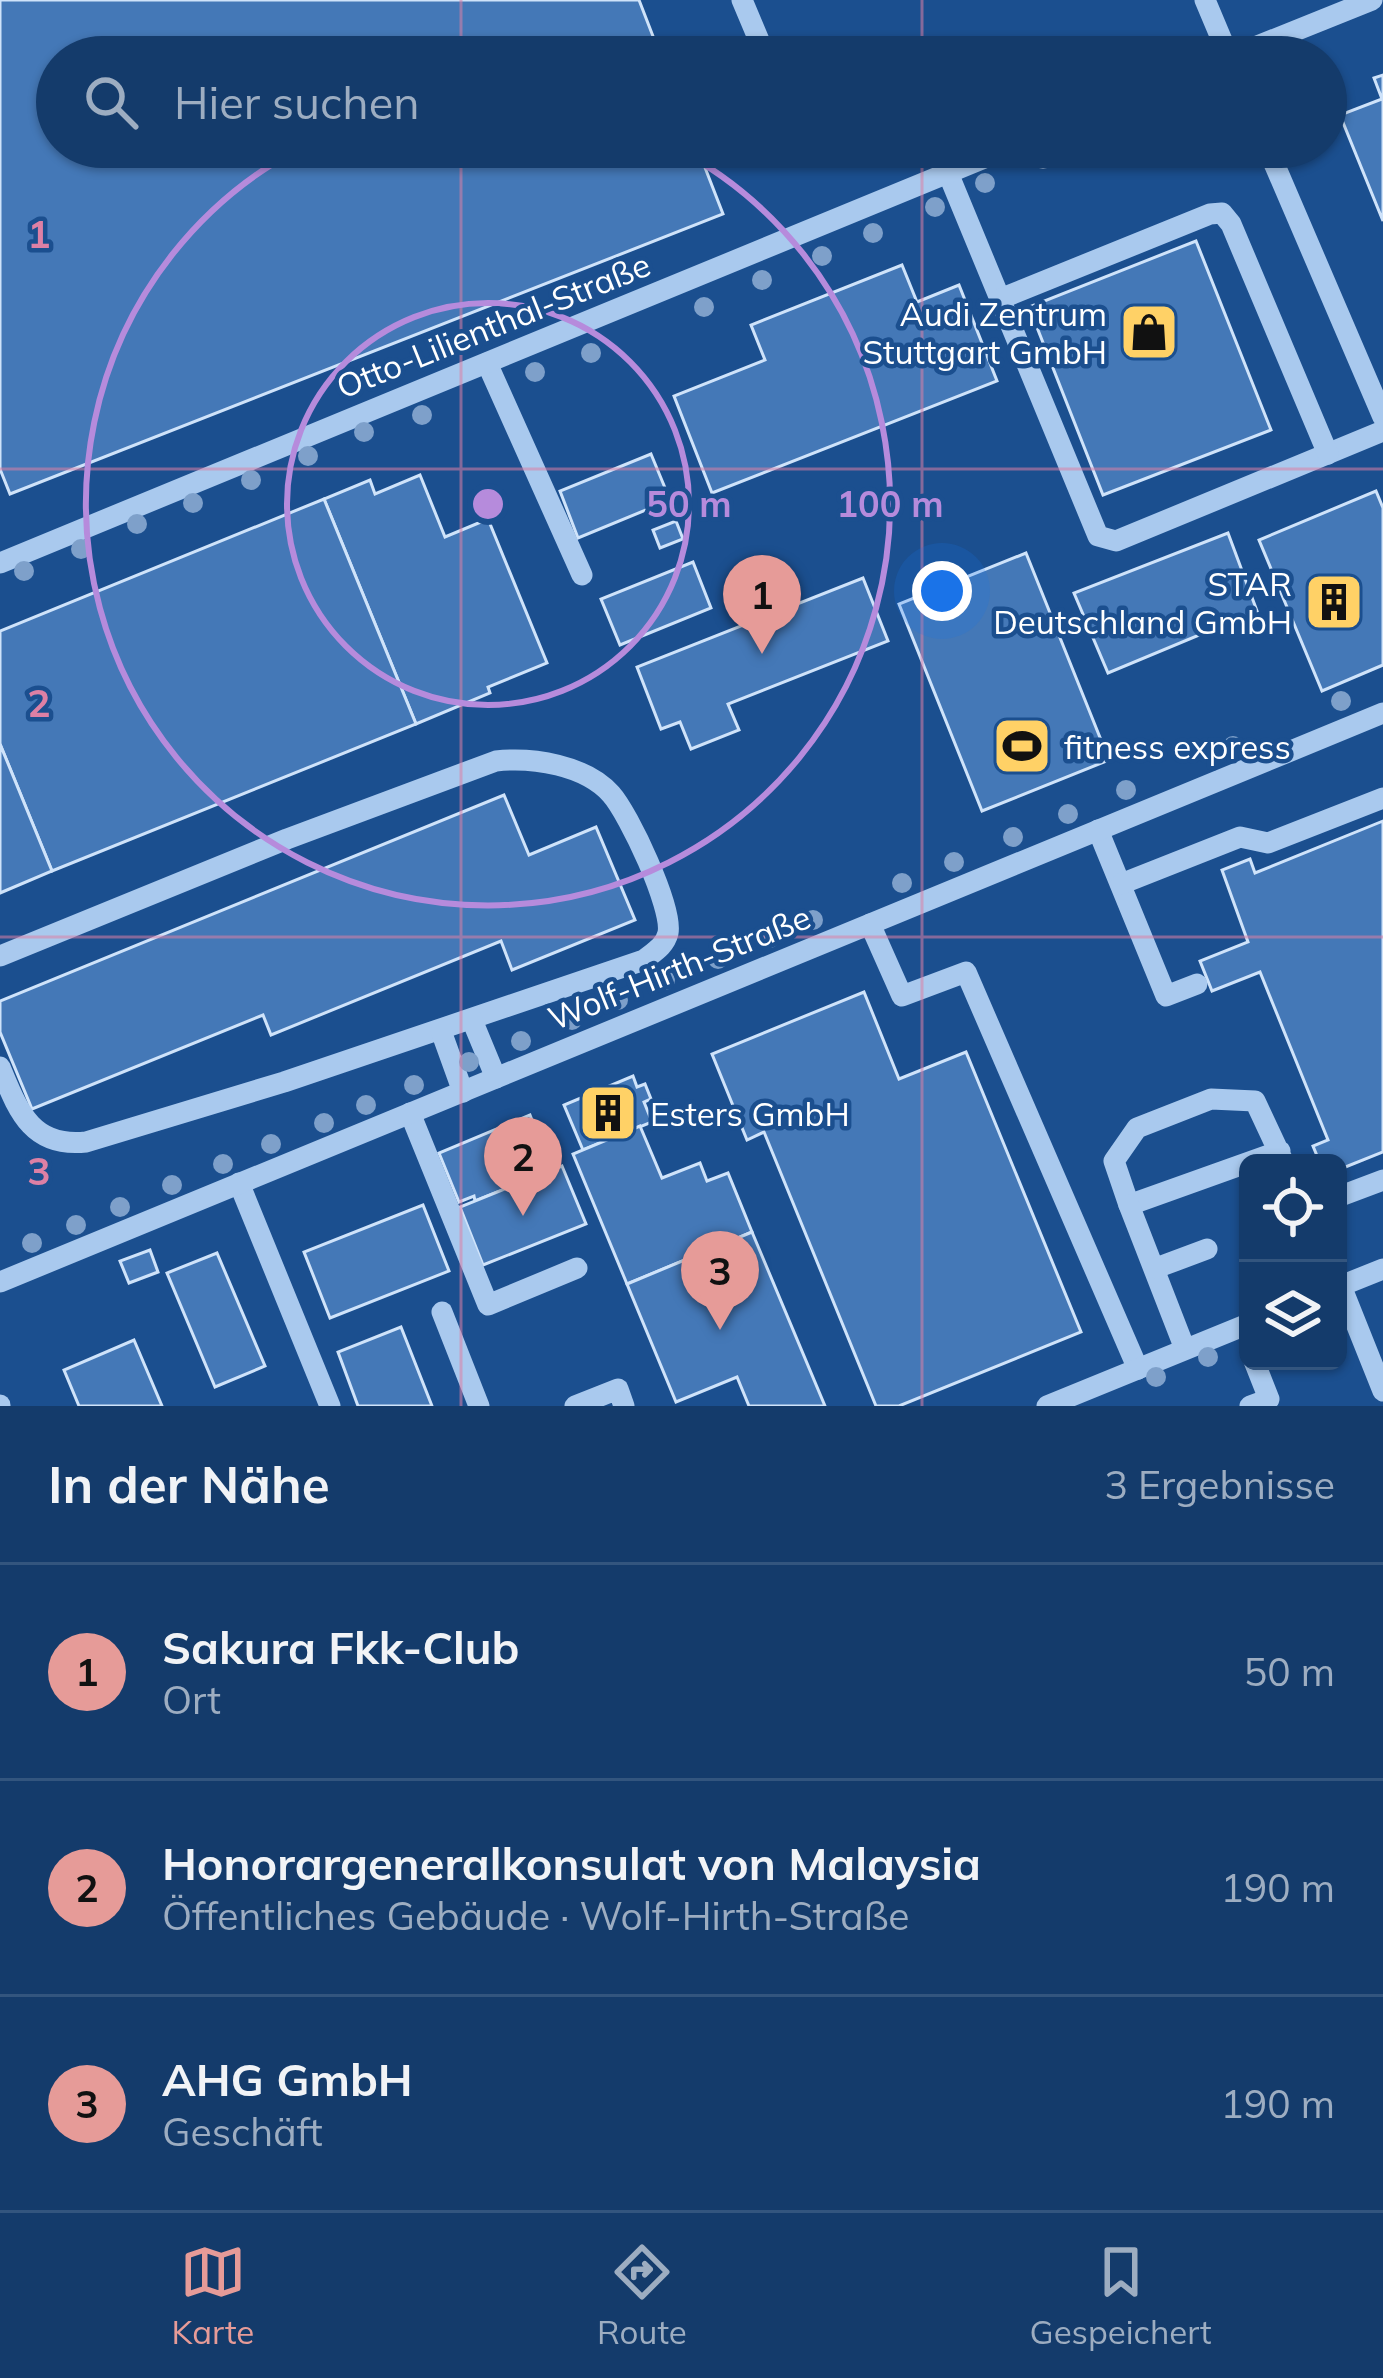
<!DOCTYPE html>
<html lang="de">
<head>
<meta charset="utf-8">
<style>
	:root { --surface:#143b6b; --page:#1d4271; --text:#f1f3f6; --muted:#9dadc1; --line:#33557e; --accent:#e69b98 }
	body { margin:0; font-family:Mulish,sans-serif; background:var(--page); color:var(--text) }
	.controls { position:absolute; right:36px; bottom:36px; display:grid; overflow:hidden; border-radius:18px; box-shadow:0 3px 9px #0004 }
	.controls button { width:108px; height:108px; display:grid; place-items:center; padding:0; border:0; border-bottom:3px solid var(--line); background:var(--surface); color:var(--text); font:60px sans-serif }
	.you { position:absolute; left:942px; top:591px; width:42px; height:42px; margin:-30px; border:9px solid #fff; border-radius:50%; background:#1a73e8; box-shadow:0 0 0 18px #1a73e833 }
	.badge { display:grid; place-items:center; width:78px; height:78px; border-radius:50%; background:var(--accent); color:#111; font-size:39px; font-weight:700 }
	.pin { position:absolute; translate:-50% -99px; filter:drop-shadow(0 3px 6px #0008) }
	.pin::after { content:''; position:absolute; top:63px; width:42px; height:36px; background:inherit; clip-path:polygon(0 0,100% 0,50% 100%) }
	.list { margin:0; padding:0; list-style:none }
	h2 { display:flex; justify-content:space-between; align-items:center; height:156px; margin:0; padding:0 48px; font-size:51px }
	h2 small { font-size:39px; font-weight:400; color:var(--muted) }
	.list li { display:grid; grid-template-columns:78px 1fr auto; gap:36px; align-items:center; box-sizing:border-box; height:216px; padding:0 48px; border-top:3px solid var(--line) }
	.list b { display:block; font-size:45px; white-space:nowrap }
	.list p { margin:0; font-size:39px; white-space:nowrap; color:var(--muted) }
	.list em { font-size:39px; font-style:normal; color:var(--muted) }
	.icon { flex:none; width:66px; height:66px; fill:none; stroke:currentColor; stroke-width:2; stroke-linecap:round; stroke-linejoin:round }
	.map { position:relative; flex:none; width:1383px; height:1406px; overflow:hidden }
	.search { position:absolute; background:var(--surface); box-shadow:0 3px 9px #0004; left:36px; right:36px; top:36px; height:132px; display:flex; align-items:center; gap:30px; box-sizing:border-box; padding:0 42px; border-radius:66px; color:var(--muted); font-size:45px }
	.sheet { height:804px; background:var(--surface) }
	nav { display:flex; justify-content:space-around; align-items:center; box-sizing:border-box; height:168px; border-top:3px solid var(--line); background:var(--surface); font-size:33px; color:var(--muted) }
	nav a { display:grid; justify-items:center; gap:6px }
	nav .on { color:var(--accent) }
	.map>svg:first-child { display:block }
	.building { fill:#4478b7; stroke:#cfe3fa; stroke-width:3 }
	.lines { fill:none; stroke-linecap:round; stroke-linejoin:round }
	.minor { stroke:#a9c9ee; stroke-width:21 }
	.tree { fill:#7ea0ca }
	.grid { fill:none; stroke:#dd80a5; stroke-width:3; stroke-opacity:0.55 }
	.ring { fill:none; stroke:#b68bdc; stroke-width:6 }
	.labels { text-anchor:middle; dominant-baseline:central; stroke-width:9; stroke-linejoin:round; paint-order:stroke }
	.poi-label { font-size:33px; fill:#fff; stroke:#1b4f8f; text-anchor:end }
	.street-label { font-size:33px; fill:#fff; stroke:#1b4f8f }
	.grid-label { font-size:39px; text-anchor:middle; font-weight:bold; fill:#dd80a5; stroke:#1b4f8f; stroke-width:9; stroke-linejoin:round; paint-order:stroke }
	.centre { fill:#b68bdc; stroke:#1b4f8f; stroke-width:6 }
	.ring-label { font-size:36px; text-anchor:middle; font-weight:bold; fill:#b68bdc; stroke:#1b4f8f; stroke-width:9; stroke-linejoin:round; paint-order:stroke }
</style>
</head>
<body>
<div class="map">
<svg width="1383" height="1406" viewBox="0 0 1383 1406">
	<rect width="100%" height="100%" fill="#1b4f8f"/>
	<!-- building -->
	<g class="building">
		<polygon points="0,0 639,0 661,57 57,57 57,147 697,147 723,214 10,494 0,469"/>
		<polygon points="1383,75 1383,221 1340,115 1382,99 1374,78"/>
		<polygon points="1196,241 1271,430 1103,495 1029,307"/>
		<polygon points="902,265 917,302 959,285 997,381 712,493 674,396 765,360 751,325"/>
		<polygon points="651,454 670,500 578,538 560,491"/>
		<polygon points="420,475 445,537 488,519 547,663 488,687 490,693 416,724 324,499 370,480 375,494"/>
		<polygon points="1376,491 1383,508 1383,665 1322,691 1259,540"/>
		<polygon points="324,499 416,724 52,871 0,744 0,631"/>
		<polygon points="676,521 683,539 660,548 653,530"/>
		<polygon points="1228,533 1257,611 1108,673 1074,593"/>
		<polygon points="1026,553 1109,760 982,811 899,604"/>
		<polygon points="693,562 711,608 620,645 601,599"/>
		<polygon points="863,578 888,641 728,704 739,730 691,749 680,722 661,729 637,667"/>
		<polygon points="0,744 52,871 0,893"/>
		<polygon points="504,795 529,855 596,827 635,920 512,970 501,941 271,1035 263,1015 32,1109 0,1032 0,1001"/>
		<polygon points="1383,821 1383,1152 1338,1170 1338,1163 1320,1163 1313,1146 1328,1140 1260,972 1212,991 1200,961 1248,942 1222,870 1250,859 1255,873"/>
		<polygon points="864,992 899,1079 966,1052 1081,1332 899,1406 876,1406 764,1132 747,1140 712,1054"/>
		<polygon points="633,1076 637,1087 645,1084 651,1099 644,1102 652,1122 583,1150 564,1105"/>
		<polygon points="530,1115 552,1170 475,1201 474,1196 459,1202 439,1153"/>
		<polygon points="640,1126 662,1178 700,1163 707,1181 728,1173 752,1232 627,1284 573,1154"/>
		<polygon points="562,1166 586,1224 483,1265 460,1207"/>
		<polygon points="423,1205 449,1271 330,1318 304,1252"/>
		<polygon points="752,1232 825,1406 749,1406 737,1377 676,1402 627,1284"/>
		<polygon points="150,1250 158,1272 129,1283 120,1261"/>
		<polygon points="217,1253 265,1366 215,1387 167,1273"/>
		<polygon points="401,1327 432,1406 358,1406 338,1352"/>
		<polygon points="134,1340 162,1406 79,1406 64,1370"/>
	</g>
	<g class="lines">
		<!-- minor -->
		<g class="minor">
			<polyline points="742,0 766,57"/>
			<polyline points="1205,0 1229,57"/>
			<polyline points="1230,57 1372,0"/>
			<polyline points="1267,147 1383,417"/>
			<polyline points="948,173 1098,536 1116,541 1383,431"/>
			<polyline points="1000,299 1210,214 1222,213 1231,224 1328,454"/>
			<polyline points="487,363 582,575"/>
			<polyline points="0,563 1011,147"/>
			<polyline points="1098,830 1166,996 1197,984"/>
			<polyline points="1121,884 1240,837 1268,843 1383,798"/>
			<polyline points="870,924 902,996 966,972 1138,1369"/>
			<path d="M 0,956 L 287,839 L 496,761 C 533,757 585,765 611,794 C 629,814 673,908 668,933 C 665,946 654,952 644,960 L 284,1082 L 86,1142 C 31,1148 18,1110 0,1067"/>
			<polyline points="472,1020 496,1078"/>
			<polyline points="441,1031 463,1092"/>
			<polyline points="410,1113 488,1305 577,1268"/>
			<polyline points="1280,1151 1129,1205 1114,1161 1137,1128 1211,1099 1255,1101 1284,1163"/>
			<polyline points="239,1183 330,1406"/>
			<polyline points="1338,1197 1383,1180"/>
			<polyline points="1129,1205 1185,1349"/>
			<polyline points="1156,1268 1207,1249"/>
			<polyline points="0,1282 1383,713"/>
			<polyline points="1341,1286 1383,1391"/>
			<polyline points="1338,1287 1383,1269"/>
			<polyline points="442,1312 479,1406"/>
			<polyline points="0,1405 0,1406"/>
			<polyline points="575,1406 618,1389 624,1406"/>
			<polyline points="1047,1406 1248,1324"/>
			<polyline points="1250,1406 1269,1399 1254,1361"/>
		</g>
	</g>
	<!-- trees -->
	<g class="tree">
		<circle cx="1043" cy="159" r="10"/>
		<circle cx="985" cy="183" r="10"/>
		<circle cx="935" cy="207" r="10"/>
		<circle cx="873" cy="233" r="10"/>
		<circle cx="822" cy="256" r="10"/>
		<circle cx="762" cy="280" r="10"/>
		<circle cx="704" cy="307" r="10"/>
		<circle cx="591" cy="353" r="10"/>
		<circle cx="535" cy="372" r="10"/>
		<circle cx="422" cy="415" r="10"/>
		<circle cx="364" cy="432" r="10"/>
		<circle cx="308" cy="456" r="10"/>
		<circle cx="251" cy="480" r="10"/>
		<circle cx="193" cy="503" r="10"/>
		<circle cx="137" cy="524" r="10"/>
		<circle cx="81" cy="549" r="10"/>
		<circle cx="24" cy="571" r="10"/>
		<circle cx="1341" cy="701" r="10"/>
		<circle cx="1233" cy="746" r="10"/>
		<circle cx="1126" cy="790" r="10"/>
		<circle cx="1068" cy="814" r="10"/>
		<circle cx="1013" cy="837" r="10"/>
		<circle cx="954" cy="862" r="10"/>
		<circle cx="902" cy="883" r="10"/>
		<circle cx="813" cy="920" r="10"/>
		<circle cx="770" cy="938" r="10"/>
		<circle cx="718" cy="959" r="10"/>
		<circle cx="665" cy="980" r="10"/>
		<circle cx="618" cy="1000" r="10"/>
		<circle cx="572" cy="1020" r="10"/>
		<circle cx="521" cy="1041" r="10"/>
		<circle cx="469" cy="1062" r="10"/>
		<circle cx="414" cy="1085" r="10"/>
		<circle cx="366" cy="1105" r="10"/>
		<circle cx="324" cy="1123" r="10"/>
		<circle cx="271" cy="1144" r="10"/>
		<circle cx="223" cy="1164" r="10"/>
		<circle cx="172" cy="1185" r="10"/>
		<circle cx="120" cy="1207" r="10"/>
		<circle cx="76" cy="1225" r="10"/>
		<circle cx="32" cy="1243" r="10"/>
		<circle cx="1208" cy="1357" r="10"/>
		<circle cx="1156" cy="1377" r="10"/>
	</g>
	<!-- grid -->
	<path class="grid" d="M 461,0 L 461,57M 922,0 L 922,57M 461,147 L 461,1406M 922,147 L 922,1406M 0,469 L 1383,469M 0,937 L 1383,937"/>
	<!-- distance rings -->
	<g class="ring">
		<circle cx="488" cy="504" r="201"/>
		<path d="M674 147A402 402 0 1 1 302 147"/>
	</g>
	<!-- icons -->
	<defs>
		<symbol id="shop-square" viewBox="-11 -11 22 22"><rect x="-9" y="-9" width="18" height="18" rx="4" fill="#ffd166" stroke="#1b4f8f"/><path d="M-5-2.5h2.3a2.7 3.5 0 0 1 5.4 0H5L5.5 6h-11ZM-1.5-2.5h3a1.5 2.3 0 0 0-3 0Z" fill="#111"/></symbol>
		<symbol id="building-square" viewBox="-11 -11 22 22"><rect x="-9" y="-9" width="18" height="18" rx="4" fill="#ffd166" stroke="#1b4f8f"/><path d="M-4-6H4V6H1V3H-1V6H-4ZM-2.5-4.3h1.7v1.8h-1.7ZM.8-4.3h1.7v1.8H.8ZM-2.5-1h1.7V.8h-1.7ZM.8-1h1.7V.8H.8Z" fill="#111"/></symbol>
		<symbol id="stadium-square" viewBox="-11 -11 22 22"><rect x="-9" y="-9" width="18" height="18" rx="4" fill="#ffd166" stroke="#1b4f8f"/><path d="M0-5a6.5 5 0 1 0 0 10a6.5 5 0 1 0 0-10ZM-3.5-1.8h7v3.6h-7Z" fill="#111"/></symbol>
	</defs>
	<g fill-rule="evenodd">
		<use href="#shop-square" x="1116" y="299" width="66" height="66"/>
		<use href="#building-square" x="1301" y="569" width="66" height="66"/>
		<use href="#stadium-square" x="989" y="713" width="66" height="66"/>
		<use href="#building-square" x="575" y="1080" width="66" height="66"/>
	</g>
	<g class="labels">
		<!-- poi labels -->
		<g class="poi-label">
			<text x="1107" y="313">Audi Zentrum<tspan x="1107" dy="38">Stuttgart GmbH</tspan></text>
			<text x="1292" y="583">STAR<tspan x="1292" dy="38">Deutschland GmbH</tspan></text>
			<text x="1064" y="746" text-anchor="start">fitness express</text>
			<text x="650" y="1113" text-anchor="start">Esters GmbH</text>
		</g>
		<!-- street labels -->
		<g class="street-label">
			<text transform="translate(493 325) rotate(-22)">Otto-Lilienthal-Straße</text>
			<text transform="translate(679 967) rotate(-22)">Wolf-Hirth-Straße</text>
		</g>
	</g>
	<g class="grid-label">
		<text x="39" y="248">1</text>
		<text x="39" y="717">2</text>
		<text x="39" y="1185">3</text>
	</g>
	<circle cx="488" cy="504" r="18" class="centre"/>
	<g class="ring-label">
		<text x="689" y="517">50 m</text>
		<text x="890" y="517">100 m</text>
	</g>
</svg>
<div class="controls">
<button><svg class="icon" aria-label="locate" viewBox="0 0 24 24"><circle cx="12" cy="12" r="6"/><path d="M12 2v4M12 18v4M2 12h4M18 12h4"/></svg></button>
<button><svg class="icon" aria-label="layers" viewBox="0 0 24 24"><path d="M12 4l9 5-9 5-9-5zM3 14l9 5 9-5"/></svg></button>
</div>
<div class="you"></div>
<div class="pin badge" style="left:762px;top:654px">1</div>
<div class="pin badge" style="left:523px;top:1216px">2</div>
<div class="pin badge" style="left:720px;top:1330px">3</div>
<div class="search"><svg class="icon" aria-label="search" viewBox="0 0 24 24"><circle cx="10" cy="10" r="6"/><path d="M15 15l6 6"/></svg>Hier suchen</div>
</div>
<section class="sheet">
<h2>In der Nähe<small>3 Ergebnisse</small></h2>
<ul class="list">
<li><span class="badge">1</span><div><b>Sakura Fkk-Club</b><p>Ort</p></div><em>50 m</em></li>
<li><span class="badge">2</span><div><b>Honorargeneralkonsulat von Malaysia</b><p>Öffentliches Gebäude · Wolf-Hirth-Straße</p></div><em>190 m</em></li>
<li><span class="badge">3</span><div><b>AHG GmbH</b><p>Geschäft</p></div><em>190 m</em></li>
</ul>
</section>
<nav>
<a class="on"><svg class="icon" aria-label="map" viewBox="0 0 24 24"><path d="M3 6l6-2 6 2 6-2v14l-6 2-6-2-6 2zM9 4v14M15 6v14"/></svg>Karte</a>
<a><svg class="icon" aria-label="directions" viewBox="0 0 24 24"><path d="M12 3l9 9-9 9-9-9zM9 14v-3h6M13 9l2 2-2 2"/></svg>Route</a>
<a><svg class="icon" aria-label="saved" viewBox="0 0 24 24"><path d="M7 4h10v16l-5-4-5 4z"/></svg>Gespeichert</a>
</nav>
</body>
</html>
